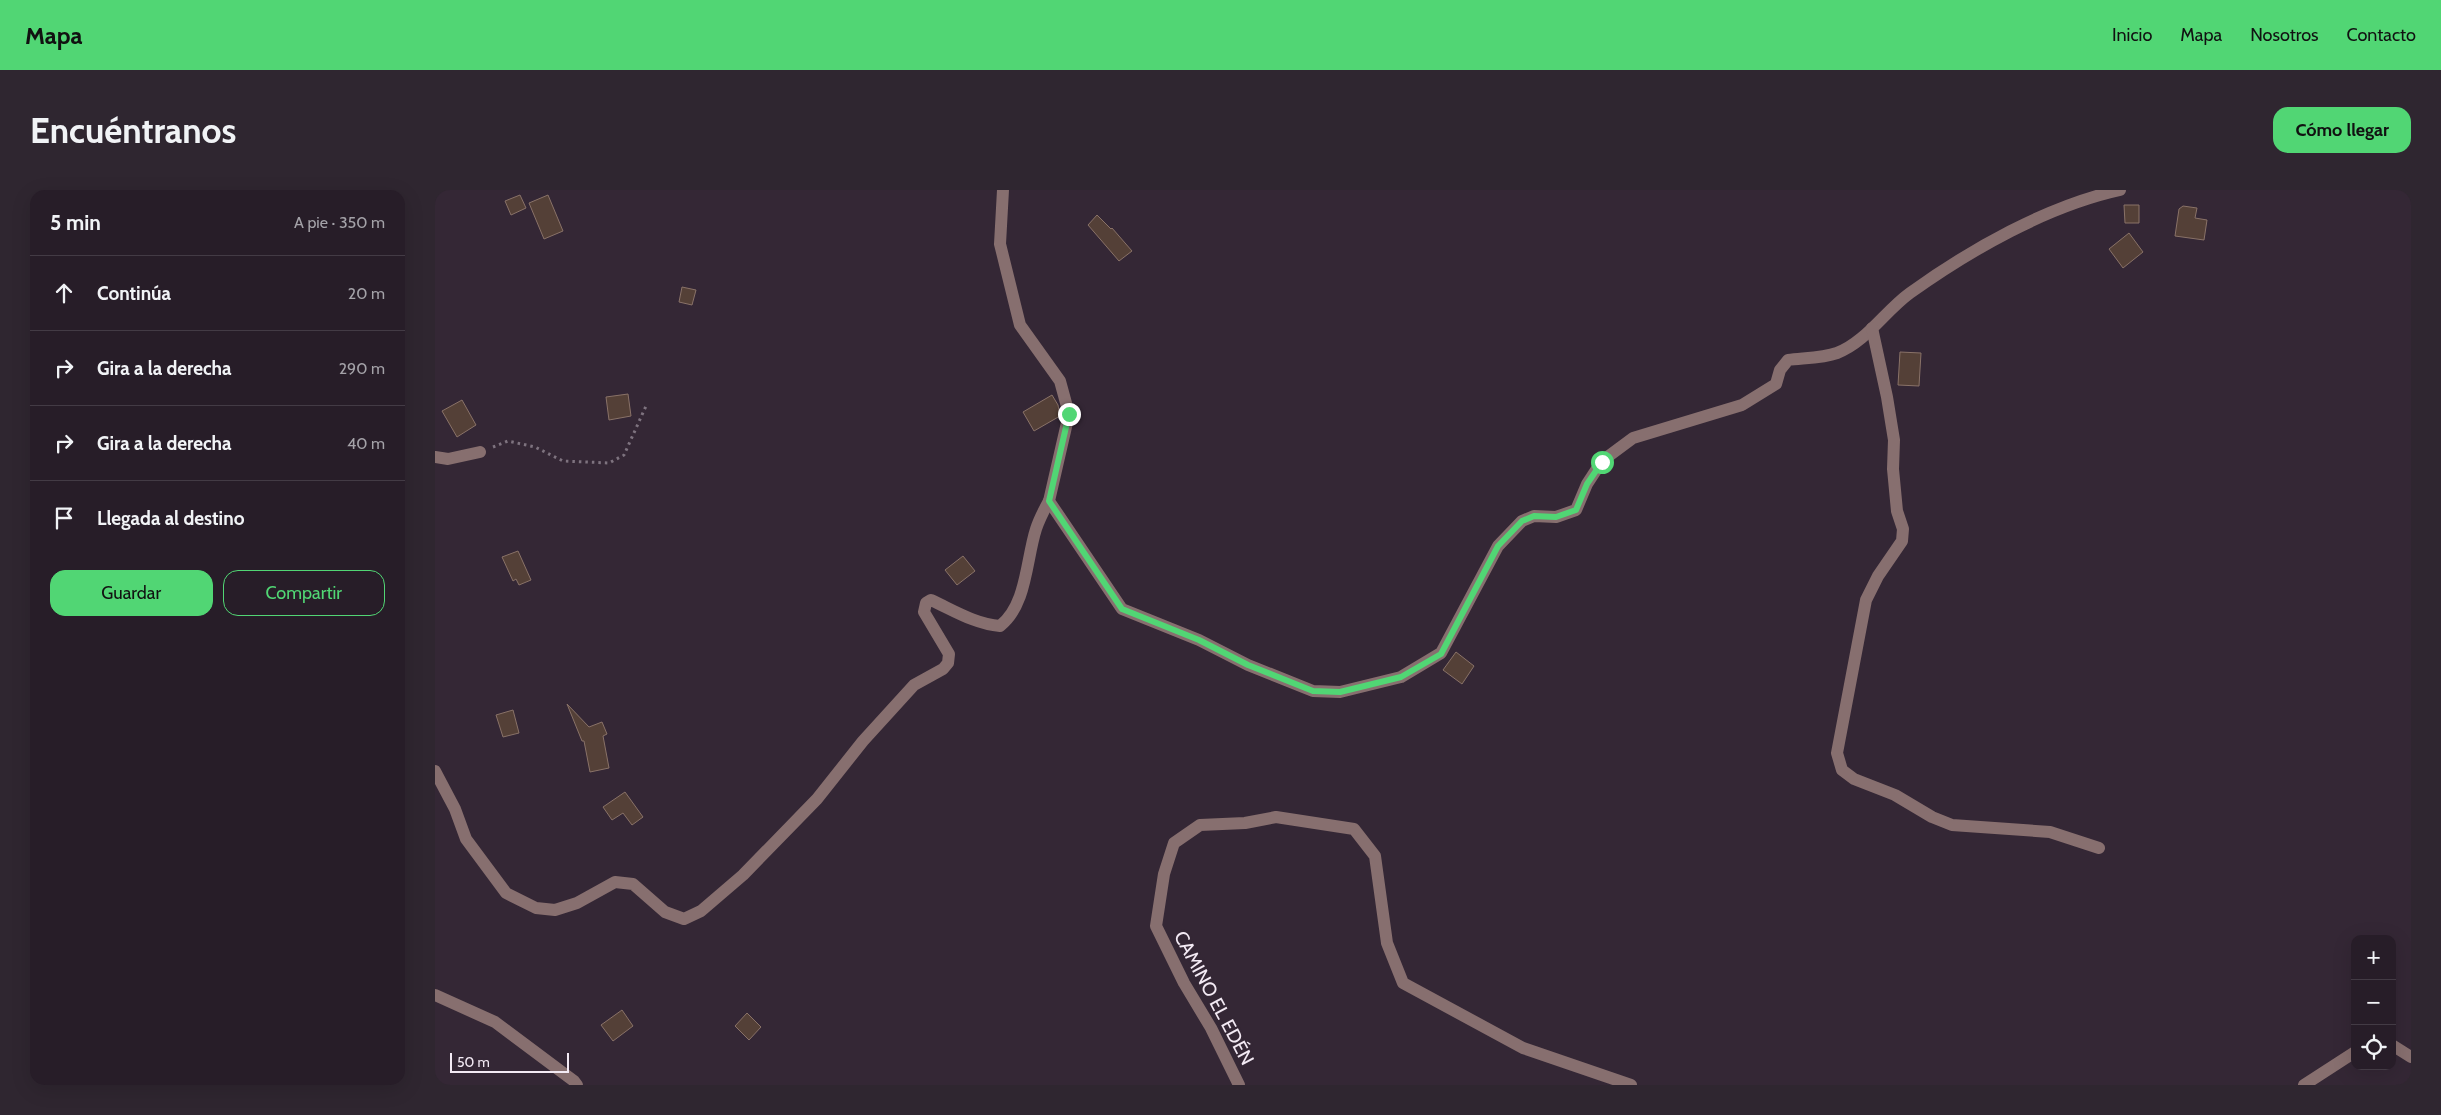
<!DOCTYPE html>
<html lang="es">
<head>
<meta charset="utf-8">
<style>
	:root { --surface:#271d28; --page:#2f2630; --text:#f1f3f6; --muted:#a4a2a8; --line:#433b45; --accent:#51d674 }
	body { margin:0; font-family:Cabin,sans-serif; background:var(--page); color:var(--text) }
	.controls { position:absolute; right:15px; bottom:15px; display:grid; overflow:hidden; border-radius:10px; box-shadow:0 5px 20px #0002 }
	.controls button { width:45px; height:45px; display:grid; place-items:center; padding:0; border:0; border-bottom:1px solid var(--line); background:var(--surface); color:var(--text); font:25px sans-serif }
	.scale { position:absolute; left:15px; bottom:12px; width:119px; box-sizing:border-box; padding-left:5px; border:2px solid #f3eaf4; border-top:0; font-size:14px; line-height:18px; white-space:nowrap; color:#f3eaf4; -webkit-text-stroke:4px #342735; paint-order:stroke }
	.stop { position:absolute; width:15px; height:15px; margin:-11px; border:4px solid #51d674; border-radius:50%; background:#fff }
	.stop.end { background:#51d674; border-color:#fff; box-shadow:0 1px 5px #0008 }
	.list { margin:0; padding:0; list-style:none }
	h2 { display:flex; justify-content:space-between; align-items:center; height:65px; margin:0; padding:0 20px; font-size:21px }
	h2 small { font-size:16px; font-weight:400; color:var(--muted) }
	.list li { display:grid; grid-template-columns:32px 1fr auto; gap:15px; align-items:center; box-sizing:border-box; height:75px; padding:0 20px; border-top:1px solid var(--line) }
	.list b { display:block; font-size:19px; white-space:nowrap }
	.list em { font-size:16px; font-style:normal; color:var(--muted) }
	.actions { display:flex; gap:10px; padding:15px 20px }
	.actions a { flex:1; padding:11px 0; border:1px solid var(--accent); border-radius:15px; text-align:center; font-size:18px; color:var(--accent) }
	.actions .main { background:var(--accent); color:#111 }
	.icon { flex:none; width:28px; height:28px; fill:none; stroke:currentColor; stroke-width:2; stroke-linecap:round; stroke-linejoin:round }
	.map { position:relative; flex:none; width:1976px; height:895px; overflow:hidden; border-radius:15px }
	header { display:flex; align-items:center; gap:30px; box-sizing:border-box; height:70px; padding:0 25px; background:var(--accent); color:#111 }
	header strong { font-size:24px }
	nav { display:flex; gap:28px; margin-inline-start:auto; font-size:18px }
	.intro { display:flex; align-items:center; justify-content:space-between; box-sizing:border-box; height:120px; padding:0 30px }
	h1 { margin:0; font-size:35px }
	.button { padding:12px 22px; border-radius:15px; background:var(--accent); color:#111; font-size:18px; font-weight:700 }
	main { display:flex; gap:30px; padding:0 30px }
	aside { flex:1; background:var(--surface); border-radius:15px; box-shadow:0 5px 20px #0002 }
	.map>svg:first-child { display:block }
	.building { fill:#544037; stroke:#897268 }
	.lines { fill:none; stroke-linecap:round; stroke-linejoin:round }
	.path { stroke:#7e737f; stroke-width:3; stroke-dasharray:2.5 4; stroke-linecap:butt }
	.minor { stroke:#876f6f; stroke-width:12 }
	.route { stroke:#51d674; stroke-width:6 }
	.labels { text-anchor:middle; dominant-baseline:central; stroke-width:4.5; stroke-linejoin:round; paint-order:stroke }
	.street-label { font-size:19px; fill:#f3eaf4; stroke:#342735 }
</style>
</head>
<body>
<header>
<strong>Mapa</strong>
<nav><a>Inicio</a><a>Mapa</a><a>Nosotros</a><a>Contacto</a></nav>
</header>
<div class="intro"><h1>Encuéntranos</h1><a class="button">Cómo llegar</a></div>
<main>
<aside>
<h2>5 min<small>A pie · 350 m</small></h2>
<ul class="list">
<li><svg class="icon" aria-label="ahead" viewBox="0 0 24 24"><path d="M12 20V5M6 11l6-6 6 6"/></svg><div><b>Continúa</b></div><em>20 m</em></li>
<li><svg class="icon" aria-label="right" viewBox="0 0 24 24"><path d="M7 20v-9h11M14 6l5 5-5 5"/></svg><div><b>Gira a la derecha</b></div><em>290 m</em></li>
<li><svg class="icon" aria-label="right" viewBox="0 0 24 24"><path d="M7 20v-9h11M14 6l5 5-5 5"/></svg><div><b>Gira a la derecha</b></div><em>40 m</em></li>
<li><svg class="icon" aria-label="arrive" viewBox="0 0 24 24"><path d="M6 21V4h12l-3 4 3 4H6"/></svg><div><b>Llegada al destino</b></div></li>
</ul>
<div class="actions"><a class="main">Guardar</a><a>Compartir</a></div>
</aside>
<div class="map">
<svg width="1976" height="895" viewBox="0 0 1976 895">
	<rect width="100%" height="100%" fill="#342735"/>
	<!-- building -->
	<g class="building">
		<polygon points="85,5 91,18 76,25 70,11"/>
		<polygon points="113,5 128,41 109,49 94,13"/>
		<polygon points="1689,15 1704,15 1704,33 1690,33"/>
		<polygon points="1748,16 1762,18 1760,28 1772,30 1769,50 1740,46 1744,19"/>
		<polygon points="662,25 676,39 677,38 697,61 684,71 653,35"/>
		<polygon points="1694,43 1708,62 1688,78 1674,59"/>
		<polygon points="247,97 261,100 257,115 244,112"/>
		<polygon points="1465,162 1486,163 1484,196 1463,195"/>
		<polygon points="193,204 196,226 174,230 171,207"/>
		<polygon points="617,205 623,215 625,226 599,241 588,222"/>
		<polygon points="27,210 41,235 22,247 7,221"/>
		<polygon points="83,361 96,390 84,395 81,389 78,391 67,367"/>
		<polygon points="528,366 540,381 522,395 510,380"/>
		<polygon points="1021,462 1039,476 1027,494 1008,480"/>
		<polygon points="132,514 154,537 167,532 172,544 168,546 174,578 155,582 149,551 147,551"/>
		<polygon points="78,520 84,543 68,547 61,525"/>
		<polygon points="190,602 208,627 197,635 188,623 177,630 168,617"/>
		<polygon points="187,820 198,836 178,851 166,835"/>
		<polygon points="312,823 326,837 314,850 300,836"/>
	</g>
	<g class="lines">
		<!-- path -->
		<polyline class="path" points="58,257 73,251 100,257 128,271 174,273 189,265 211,216"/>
		<!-- minor -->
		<g class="minor">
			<path d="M 568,0 L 565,54 L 585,135 L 625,191 L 634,224 L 614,311 L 687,419 L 764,450 L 813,475 L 878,501 L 905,502 L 966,487 L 1006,463 L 1063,356 L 1087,331 L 1099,326 L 1121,327 L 1141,320 L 1152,294 L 1167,271 L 1198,248 L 1307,215 L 1341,194 L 1345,180 L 1353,170 C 1369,168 1388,168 1402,163 C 1431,152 1450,121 1475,103 C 1535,60 1612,16 1685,0"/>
			<polyline points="1437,138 1452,207 1459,250 1458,279 1462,321 1468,339 1467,351 1443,386 1431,410 1402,563 1407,580 1419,589 1460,605 1497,627 1517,635 1615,642 1664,658"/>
			<polyline points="0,267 13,269 45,262"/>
			<path d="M 0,581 L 20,619 L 31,649 L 71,703 L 101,718 L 120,720 L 142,713 L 180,692 L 198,694 L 230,722 L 249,729 L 266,721 L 308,685 L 382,609 L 428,551 L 479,495 L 508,479 L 513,473 L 514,464 L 489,422 L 491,413 L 496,410 C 518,420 540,434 565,436 C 592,415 591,370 601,339 C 604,330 609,320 614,311"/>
			<polyline points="0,805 60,832 139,891 142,895"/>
			<polyline points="1957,855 1976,867"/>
			<polyline points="804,895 776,838 749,793 721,736 729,684 739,653 765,635 810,633 841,627 919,639 940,666 952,753 968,793 1088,858 1196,895"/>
			<polyline points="1869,895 1920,862"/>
		</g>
	</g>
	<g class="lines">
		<!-- route -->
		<polyline class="route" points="634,224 614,311 687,419 764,450 813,475 878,501 905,502 966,487 1006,464 1063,356 1087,331 1099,326 1121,327 1141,320 1152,294 1167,272"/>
	</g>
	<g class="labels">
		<!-- street labels -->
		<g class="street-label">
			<text transform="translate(779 808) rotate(62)">CAMINO EL EDÉN</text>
		</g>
	</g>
</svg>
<div class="controls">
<button>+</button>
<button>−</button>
<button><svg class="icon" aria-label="locate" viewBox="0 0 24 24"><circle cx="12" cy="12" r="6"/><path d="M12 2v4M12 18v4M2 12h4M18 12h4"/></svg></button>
</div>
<div class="scale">50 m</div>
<div class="stop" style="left:1167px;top:272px"></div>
<div class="stop end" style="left:634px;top:224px"></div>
</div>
</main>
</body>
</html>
